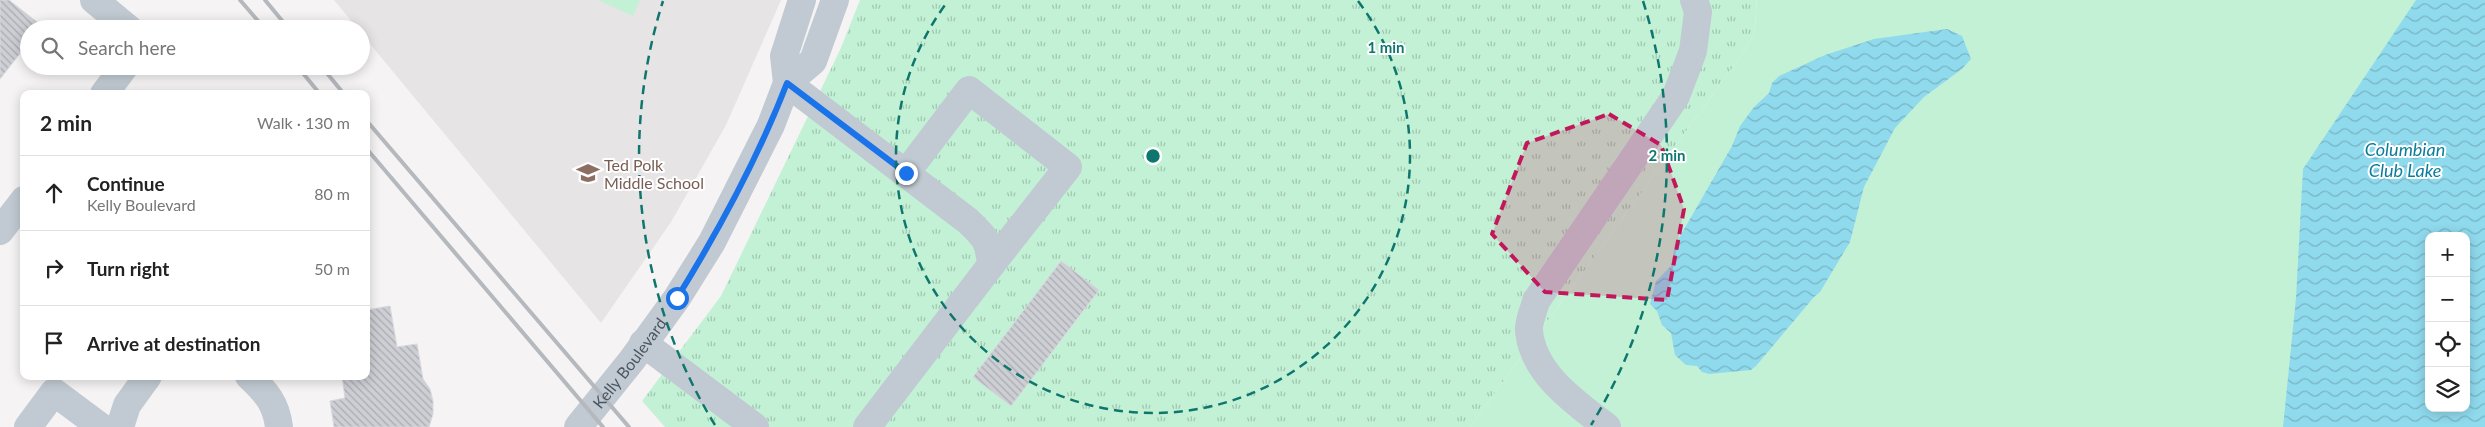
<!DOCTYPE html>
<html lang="en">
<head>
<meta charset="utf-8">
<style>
	:root { --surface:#fff; --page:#f2f2f2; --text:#222; --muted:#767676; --line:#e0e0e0 }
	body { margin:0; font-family:Lato,sans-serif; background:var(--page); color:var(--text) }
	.controls { position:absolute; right:15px; bottom:15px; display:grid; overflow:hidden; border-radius:10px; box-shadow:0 2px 12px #0003 }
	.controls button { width:45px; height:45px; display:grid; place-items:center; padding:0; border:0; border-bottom:1px solid var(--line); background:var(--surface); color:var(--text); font:25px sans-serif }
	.stop { position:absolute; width:15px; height:15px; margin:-11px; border:4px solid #1a73e8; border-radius:50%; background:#fff }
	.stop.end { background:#1a73e8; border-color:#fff; box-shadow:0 1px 5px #0008 }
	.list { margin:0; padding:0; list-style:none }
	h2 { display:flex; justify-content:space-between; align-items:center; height:65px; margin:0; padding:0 20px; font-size:21px }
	h2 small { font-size:16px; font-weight:400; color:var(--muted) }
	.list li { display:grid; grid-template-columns:32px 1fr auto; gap:15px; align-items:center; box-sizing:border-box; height:75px; padding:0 20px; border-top:1px solid var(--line) }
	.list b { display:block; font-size:19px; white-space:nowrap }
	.list p { margin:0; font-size:16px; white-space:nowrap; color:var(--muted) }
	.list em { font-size:16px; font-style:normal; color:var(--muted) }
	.icon { flex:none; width:28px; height:28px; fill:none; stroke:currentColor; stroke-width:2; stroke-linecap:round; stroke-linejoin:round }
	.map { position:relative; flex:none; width:2485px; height:427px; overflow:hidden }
	.search { position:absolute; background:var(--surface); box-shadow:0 2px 12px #0003; left:20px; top:20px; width:350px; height:55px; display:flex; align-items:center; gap:12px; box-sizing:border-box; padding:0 18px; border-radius:28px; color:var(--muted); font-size:19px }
	.panel { position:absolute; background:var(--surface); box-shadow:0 2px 12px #0003; left:20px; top:90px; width:350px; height:290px; border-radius:10px }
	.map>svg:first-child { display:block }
	.education { fill:#e6e4e5 }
	.grass { fill:#c3f1d5; fill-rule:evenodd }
	.park { fill:url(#park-tufts) }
	.water { fill:url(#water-waves); fill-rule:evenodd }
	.building { fill:url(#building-back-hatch); stroke:#d7d9de }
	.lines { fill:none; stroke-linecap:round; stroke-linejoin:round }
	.minor { stroke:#c1cad2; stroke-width:28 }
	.rail { stroke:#b5b8bd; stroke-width:4 }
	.route { stroke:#1a73e8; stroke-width:6 }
	.marked { fill:#c2185b; fill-opacity:0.2; stroke:#c2185b; stroke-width:4; stroke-dasharray:10 6; stroke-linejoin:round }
	.ring { fill:none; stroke:#0f766e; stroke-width:2.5; stroke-dasharray:9 6 }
	.labels { text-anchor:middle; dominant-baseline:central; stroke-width:4; stroke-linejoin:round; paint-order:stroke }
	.education-label { font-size:16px; fill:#785e54; stroke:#fff; text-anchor:start }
	.street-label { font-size:16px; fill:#4a5661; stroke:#fff }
	.water-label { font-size:18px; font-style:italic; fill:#0c7c9b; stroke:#fff }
	.centre { fill:#0f766e; stroke:#fff; stroke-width:2.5 }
	.ring-label { font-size:15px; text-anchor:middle; font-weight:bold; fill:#0f766e; stroke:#fff; stroke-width:4; stroke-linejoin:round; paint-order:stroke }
</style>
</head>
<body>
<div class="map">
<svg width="2485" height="427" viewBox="0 0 2485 427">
	<defs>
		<pattern id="park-tufts" width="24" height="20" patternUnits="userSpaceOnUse" patternTransform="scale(1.25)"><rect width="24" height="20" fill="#c3f1d5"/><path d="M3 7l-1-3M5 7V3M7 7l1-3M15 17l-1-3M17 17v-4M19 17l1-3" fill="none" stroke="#a0c6b0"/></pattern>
		<pattern id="water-waves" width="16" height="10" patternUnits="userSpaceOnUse" patternTransform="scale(1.25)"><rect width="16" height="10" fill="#90daee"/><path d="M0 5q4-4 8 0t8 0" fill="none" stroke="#78b4c4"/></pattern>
		<pattern id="building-back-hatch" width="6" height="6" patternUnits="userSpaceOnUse" patternTransform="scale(1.25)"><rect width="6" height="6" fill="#cdcfd5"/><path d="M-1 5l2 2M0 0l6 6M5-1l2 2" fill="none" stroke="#a8abb0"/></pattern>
	</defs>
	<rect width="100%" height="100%" fill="#f5f3f3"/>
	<!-- education -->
	<polygon class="education" points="334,0 781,0 726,125 671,222 601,323 361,33 361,29 358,29"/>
	<!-- grass -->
	<g class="grass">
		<polygon points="598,0 640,0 633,16"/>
		<path d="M 1757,0 L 2485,0 L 2485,427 L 1470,427 L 1735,64 L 1754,36 ZM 2429,236 L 2466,236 L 2466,408 L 2429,408 Z"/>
	</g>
	<!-- park -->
	<polygon class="park" points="860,0 1757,0 1754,36 1735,64 1470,427 665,427 642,401 721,296 840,50"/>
	<!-- water -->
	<g class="water">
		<path d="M 2416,0 L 2485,0 L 2485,427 L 2283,427 L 2296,298 L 2303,169 ZM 2429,236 L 2466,236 L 2466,408 L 2429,408 Z"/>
		<polygon points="1947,29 1962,36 1971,59 1962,69 1924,97 1895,128 1864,187 1850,242 1820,292 1814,297 1756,366 1751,370 1709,374 1702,372 1697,366 1686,365 1675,355 1671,333 1662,325 1657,311 1650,304 1656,281 1671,266 1675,245 1732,146 1740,126 1754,107 1769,93 1772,83 1779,76 1825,55 1874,39"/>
	</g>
	<!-- building -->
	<g class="building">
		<polygon points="0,0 9,0 46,29 29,29 29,42 0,79"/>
		<polygon points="1061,261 1099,290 1011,406 973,377"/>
		<polygon points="390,306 397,347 417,344 423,379 430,389 433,401 433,414 429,427 334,427 330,401 345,398 342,376 366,376 366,310"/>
	</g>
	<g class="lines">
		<!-- minor -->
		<g class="minor">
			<polyline points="94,0 129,29"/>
			<path d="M 787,83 L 968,221 C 985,237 989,241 991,265 L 867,427"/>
			<polyline points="787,83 813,61 835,0"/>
			<polyline points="104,94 125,66"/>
			<polyline points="906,173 969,90 1068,167 991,265"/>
			<polyline points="0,231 24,200"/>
			<polyline points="643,343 755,427"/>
			<path d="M 249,376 C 266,392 276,403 279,427"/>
			<polyline points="28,427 54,392 101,427"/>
			<polyline points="120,427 127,405 148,376"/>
			<path id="s1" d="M 578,427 L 632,360 L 677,298 L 712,242 L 771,125 L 787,83 L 784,56 L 802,0"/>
			<path d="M 1607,427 C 1575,402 1533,374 1529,331 C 1528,322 1534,310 1536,301 L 1676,96 L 1693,51 L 1698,12 L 1694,0"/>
		</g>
		<!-- rail -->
		<g class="rail">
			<polyline points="240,0 265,29"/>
			<polyline points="265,0 289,29"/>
			<polyline points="297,66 320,94"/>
			<polyline points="321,66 344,94"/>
			<polyline points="366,120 629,427"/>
			<polyline points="366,148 603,427"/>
		</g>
	</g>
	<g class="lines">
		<!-- route -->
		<path class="route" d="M 677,298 C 719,230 758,158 787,83 L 906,173"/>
	</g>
	<!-- marked area -->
	<path class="marked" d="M 1609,114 L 1661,145 L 1684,209 L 1667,300 L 1545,292 L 1492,234 L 1527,143 Z"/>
	<!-- distance rings -->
	<g class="ring">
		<path d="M1358 1A257 257 0 1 1 948 1"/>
		<path d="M715 425A514 514 0 0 1 663 1M1643 1A514 514 0 0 1 1591 425"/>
	</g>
	<!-- icons -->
	<defs>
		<symbol id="school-bare" viewBox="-9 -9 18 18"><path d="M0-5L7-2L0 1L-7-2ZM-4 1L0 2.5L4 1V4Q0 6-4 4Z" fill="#8d6e63" stroke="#fff" stroke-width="2.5" paint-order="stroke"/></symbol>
	</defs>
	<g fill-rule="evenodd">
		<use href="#school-bare" x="572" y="157" width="32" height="32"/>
	</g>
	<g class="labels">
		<!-- education labels -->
		<g class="education-label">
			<text x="604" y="164">Ted Polk<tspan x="604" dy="18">Middle School</tspan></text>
		</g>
		<!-- street labels -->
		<g class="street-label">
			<text stroke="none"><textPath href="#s1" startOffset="82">Kelly Boulevard</textPath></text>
		</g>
		<!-- water labels -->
		<g class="water-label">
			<text x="2405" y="149">Columbian<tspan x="2405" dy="21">Club Lake</tspan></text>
		</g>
	</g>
	<circle cx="1153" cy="156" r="8" class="centre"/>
	<g class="ring-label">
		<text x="1386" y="53">1 min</text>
		<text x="1667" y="161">2 min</text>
	</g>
</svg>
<div class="controls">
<button>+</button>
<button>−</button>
<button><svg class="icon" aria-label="locate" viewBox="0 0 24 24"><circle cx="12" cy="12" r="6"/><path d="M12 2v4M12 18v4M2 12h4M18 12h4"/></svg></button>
<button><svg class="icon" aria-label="layers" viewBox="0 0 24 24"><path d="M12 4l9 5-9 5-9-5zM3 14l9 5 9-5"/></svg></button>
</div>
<div class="stop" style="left:677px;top:298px"></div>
<div class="stop end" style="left:906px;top:173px"></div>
<div class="search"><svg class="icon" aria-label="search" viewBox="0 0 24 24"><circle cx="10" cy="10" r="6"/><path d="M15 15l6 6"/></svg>Search here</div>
<section class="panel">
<h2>2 min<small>Walk · 130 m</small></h2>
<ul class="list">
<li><svg class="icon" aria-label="ahead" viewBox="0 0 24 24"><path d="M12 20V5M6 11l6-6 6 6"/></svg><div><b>Continue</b><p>Kelly Boulevard</p></div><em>80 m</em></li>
<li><svg class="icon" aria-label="right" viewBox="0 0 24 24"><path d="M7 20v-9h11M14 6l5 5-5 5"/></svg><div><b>Turn right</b></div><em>50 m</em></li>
<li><svg class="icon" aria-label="arrive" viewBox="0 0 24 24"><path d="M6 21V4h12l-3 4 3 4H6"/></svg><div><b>Arrive at destination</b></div></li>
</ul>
</section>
</div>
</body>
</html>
